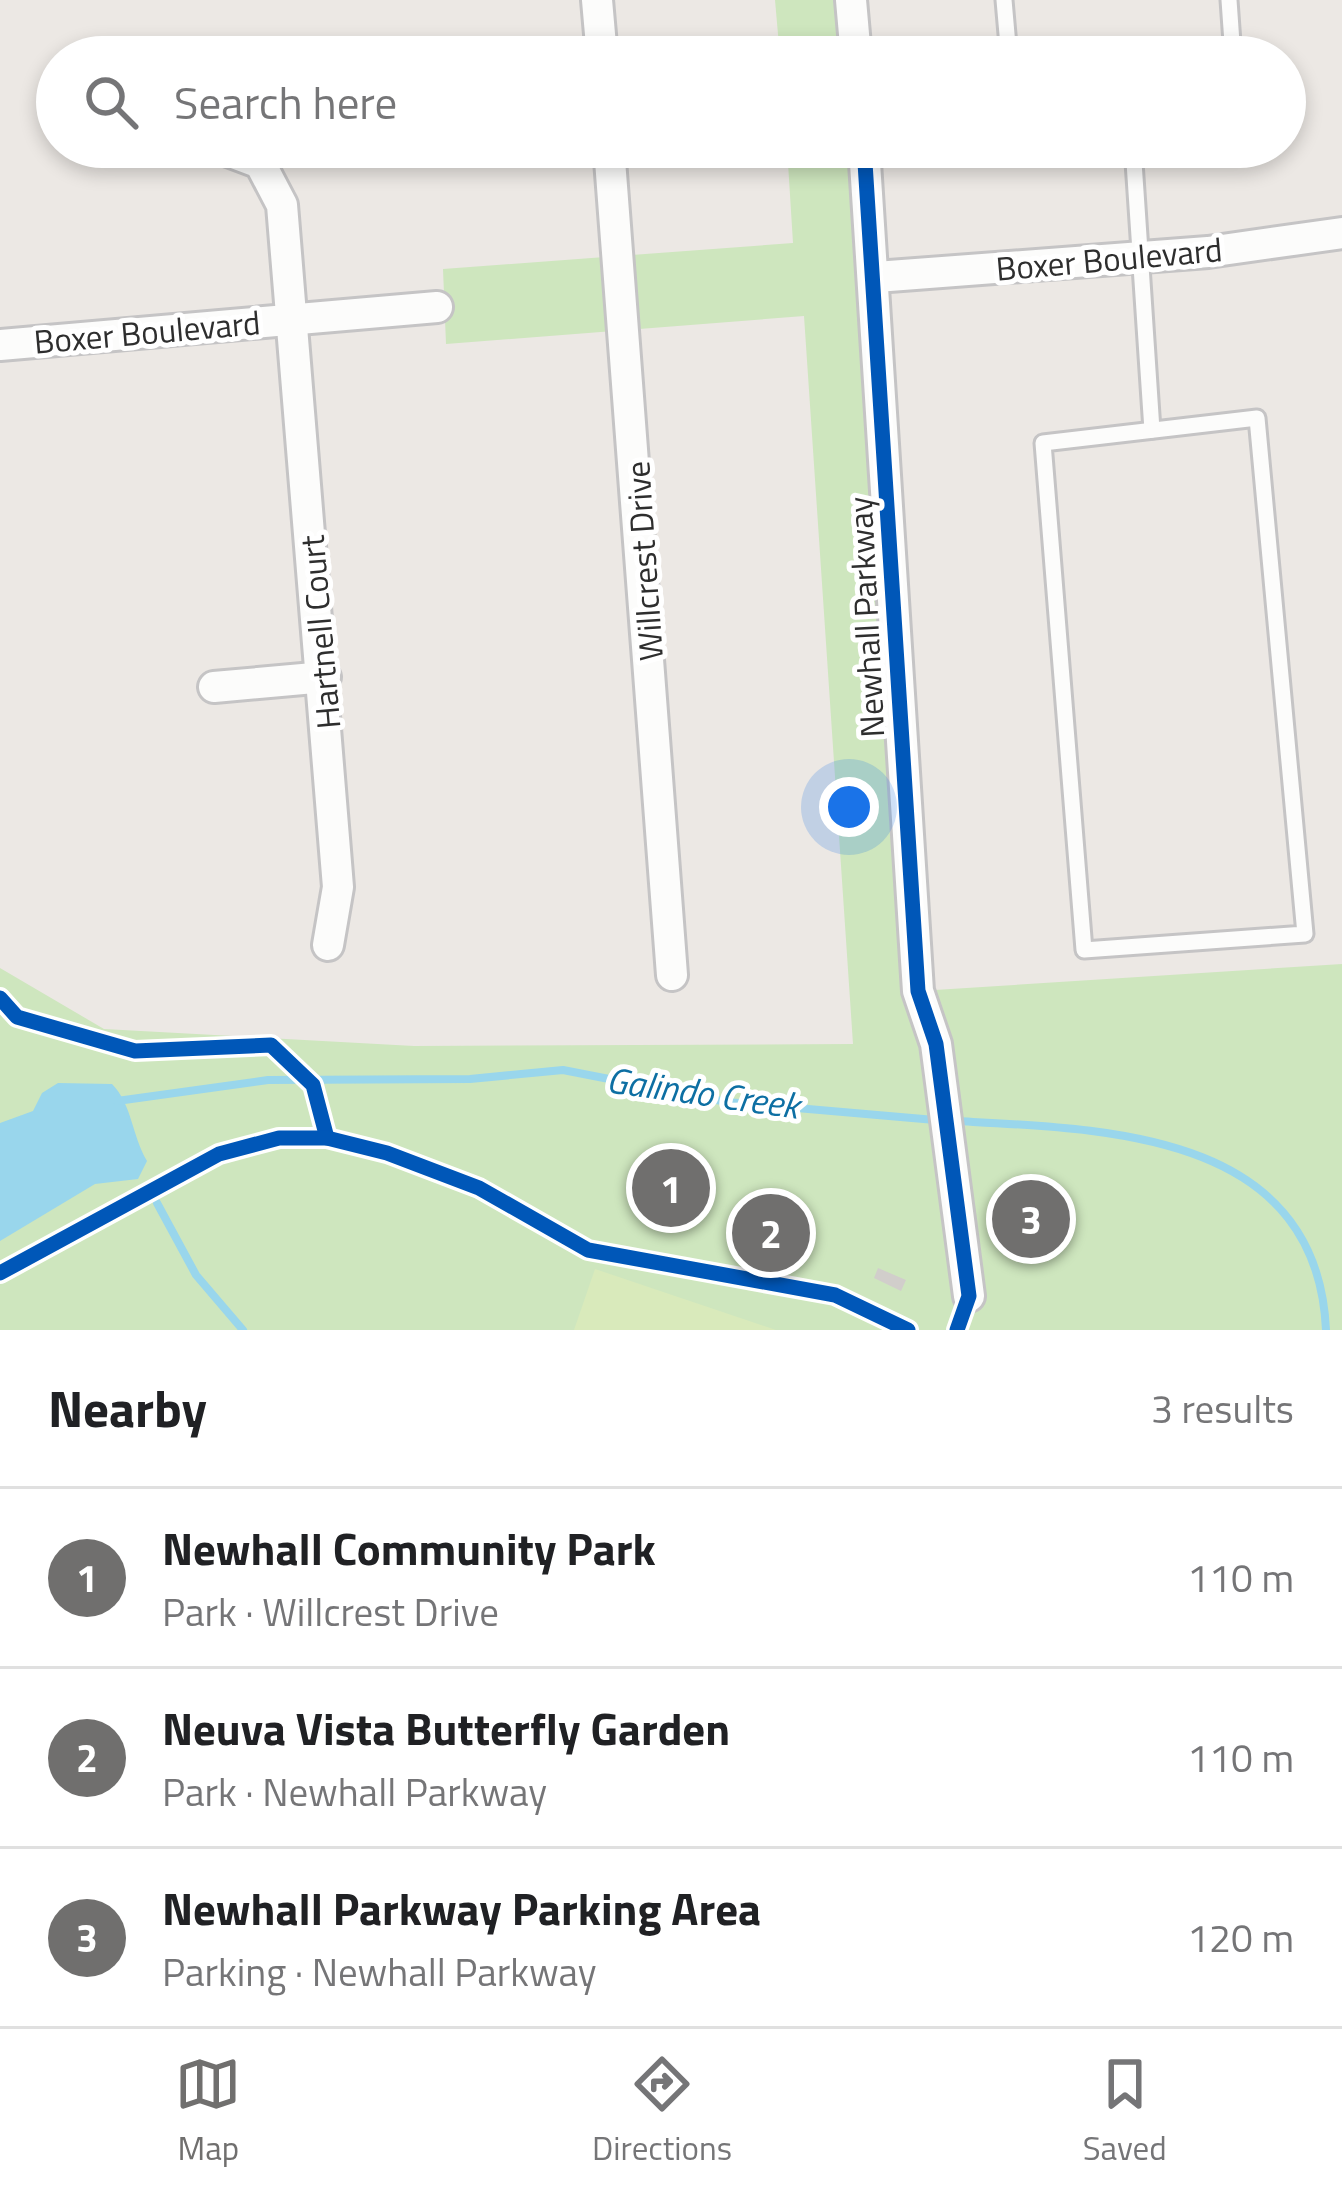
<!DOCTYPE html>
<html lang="en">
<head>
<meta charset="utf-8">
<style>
	:root { --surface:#fff; --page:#f2f2f2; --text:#202124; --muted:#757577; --line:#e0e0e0; --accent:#706f6e }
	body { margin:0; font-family:"Titillium Web",sans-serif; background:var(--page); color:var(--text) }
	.you { position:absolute; left:849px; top:807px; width:42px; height:42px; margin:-30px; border:9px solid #fff; border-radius:50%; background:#1a73e8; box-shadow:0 0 0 18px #1a73e833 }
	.badge { display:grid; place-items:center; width:78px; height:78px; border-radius:50%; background:var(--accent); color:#fff; font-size:39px; font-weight:700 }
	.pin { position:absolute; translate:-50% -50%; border:6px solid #fff; box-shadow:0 3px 12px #0006 }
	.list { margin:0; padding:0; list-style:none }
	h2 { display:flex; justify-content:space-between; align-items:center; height:156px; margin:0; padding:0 48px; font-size:51px }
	h2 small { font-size:39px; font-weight:400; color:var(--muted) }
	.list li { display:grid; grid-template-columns:78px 1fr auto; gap:36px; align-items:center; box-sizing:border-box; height:180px; padding:0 48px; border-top:3px solid var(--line) }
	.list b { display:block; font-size:45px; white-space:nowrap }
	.list p { margin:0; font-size:39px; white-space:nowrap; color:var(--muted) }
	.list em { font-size:39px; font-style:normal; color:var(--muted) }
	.icon { flex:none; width:66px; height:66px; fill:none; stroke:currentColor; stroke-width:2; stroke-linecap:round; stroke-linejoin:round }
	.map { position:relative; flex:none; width:1342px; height:1330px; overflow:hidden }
	.search { position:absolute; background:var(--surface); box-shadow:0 6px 18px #0003; left:36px; right:36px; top:36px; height:132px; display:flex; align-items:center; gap:30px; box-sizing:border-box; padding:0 42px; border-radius:66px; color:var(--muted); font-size:45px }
	.sheet { height:696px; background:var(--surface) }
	nav { display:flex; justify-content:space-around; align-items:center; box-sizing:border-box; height:168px; border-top:3px solid var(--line); background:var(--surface); font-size:33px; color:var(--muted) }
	nav a { display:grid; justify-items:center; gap:6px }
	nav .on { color:var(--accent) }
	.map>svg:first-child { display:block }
	.green { fill:#cee6be }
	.pitch { fill:#d9eabb }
	.water { fill:#99d6ec }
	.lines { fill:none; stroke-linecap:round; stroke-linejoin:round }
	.stream { stroke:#99d6ec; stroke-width:8 }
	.building { fill:#d1cecb }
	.lane-casing { stroke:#c5c4c5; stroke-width:21 }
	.street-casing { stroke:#c5c4c5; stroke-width:36 }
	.path { stroke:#c9c9c8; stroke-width:4.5; stroke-dasharray:9 6; stroke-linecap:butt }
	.lane { stroke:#fcfcfb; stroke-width:15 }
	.street { stroke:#fcfcfb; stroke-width:30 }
	.cycleway-casing { stroke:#fff; stroke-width:22 }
	.cycleway { stroke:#0057b8; stroke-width:15 }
	.labels { text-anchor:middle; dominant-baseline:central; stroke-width:10; stroke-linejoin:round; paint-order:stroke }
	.street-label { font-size:33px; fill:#2e2e2e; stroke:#fff }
	.water-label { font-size:36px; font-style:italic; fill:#0d6fa3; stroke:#fff }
</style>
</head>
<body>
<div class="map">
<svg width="1342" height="1330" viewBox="0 0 1342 1330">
	<rect width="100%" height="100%" fill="#ece8e4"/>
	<!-- green -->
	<g class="green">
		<polygon points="775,0 851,0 856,57 780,57"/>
		<polygon points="787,147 864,147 919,991 1342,964 1342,1330 0,1330 0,968 104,1029 414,1046 853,1044 804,316 446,344 443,269 793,243"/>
	</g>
	<!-- pitch -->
	<polygon class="pitch" points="595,1269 776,1330 574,1330"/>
	<!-- water -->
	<path class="water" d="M 58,1083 L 112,1084 C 132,1104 132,1136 147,1161 L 138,1179 L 95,1184 L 0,1241 L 0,1123 L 33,1111 L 42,1093 Z"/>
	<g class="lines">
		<!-- stream -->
		<g class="stream">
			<polyline points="117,1101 268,1080 470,1079 563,1070 727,1102 935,1120"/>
			<path d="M 956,1121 C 1107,1129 1317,1132 1326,1330"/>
			<polyline points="157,1203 196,1275 243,1330"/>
		</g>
	</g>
	<!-- building -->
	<polygon class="building" points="878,1268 906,1280 901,1291 874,1278"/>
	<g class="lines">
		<defs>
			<g id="lane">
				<polyline points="1004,0 1009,57"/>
				<polyline points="1229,0 1233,57 1229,57"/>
				<polyline points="1133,147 1152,430"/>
				<polygon points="1257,418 1305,934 1084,950 1043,443"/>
			</g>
			<g id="street">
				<polyline points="597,0 602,57"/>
				<polyline points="851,0 856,57"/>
				<polyline points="609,147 672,975"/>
				<polyline points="864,147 918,991 936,1044 969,1296"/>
				<polyline points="220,148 260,163 282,205 338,887 328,945"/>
				<polyline points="876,277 1208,252 1342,233"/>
				<polyline points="0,345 437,307"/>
				<polyline points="214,687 325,677"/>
			</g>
		</defs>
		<!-- lane casing -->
		<use href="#lane" class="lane-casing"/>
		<!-- street casing -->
		<use href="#street" class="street-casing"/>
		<!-- path -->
		<g class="path">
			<polyline points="0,998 17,1017 135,1051 271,1045 313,1085 327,1138"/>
			<polyline points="0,1273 219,1154 279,1138 327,1138 387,1153 479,1188 588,1250 835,1295 908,1330"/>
		</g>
		<!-- lane -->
		<use href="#lane" class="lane"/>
		<!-- street -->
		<use href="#street" class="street"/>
		<defs>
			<g id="cycleway">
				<polyline points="864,147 918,991 936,1044 969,1296 957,1330"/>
				<polyline points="0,998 17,1017 135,1051 271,1045 313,1085 327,1138"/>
				<polyline points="0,1273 219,1154 279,1138 327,1138 387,1153 479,1188 588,1250 835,1295 908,1330"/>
			</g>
		</defs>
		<!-- cycleway casing -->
		<use href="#cycleway" class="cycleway-casing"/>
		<!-- cycleway -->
		<use href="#cycleway" class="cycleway"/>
	</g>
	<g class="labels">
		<!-- street labels -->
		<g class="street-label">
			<text transform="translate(1109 259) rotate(-5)">Boxer Boulevard</text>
			<text transform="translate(147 332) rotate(-5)">Boxer Boulevard</text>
			<text transform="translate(644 561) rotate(-94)">Willcrest Drive</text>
			<text transform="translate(866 617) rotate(-93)">Newhall Parkway</text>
			<text transform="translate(320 632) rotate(-95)">Hartnell Court</text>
		</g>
		<!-- water labels -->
		<g class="water-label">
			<text transform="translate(703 1092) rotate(8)">Galindo Creek</text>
		</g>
	</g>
</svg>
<div class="you"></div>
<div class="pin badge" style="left:671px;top:1188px">1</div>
<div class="pin badge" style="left:771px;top:1233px">2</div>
<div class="pin badge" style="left:1031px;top:1219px">3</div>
<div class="search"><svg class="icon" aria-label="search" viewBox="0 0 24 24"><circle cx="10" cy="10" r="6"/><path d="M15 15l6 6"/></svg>Search here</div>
</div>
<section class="sheet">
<h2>Nearby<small>3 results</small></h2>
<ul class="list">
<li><span class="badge">1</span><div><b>Newhall Community Park</b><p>Park · Willcrest Drive</p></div><em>110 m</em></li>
<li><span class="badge">2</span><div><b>Neuva Vista Butterfly Garden</b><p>Park · Newhall Parkway</p></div><em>110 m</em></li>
<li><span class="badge">3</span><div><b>Newhall Parkway Parking Area</b><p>Parking · Newhall Parkway</p></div><em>120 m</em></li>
</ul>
</section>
<nav>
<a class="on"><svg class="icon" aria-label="map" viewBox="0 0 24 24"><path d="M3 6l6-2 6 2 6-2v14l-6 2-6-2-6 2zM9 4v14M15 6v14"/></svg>Map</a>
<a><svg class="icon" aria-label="directions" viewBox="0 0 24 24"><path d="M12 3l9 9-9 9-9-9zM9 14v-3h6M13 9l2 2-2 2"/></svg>Directions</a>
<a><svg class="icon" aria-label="saved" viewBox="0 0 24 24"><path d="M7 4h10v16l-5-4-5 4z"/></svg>Saved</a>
</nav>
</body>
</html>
